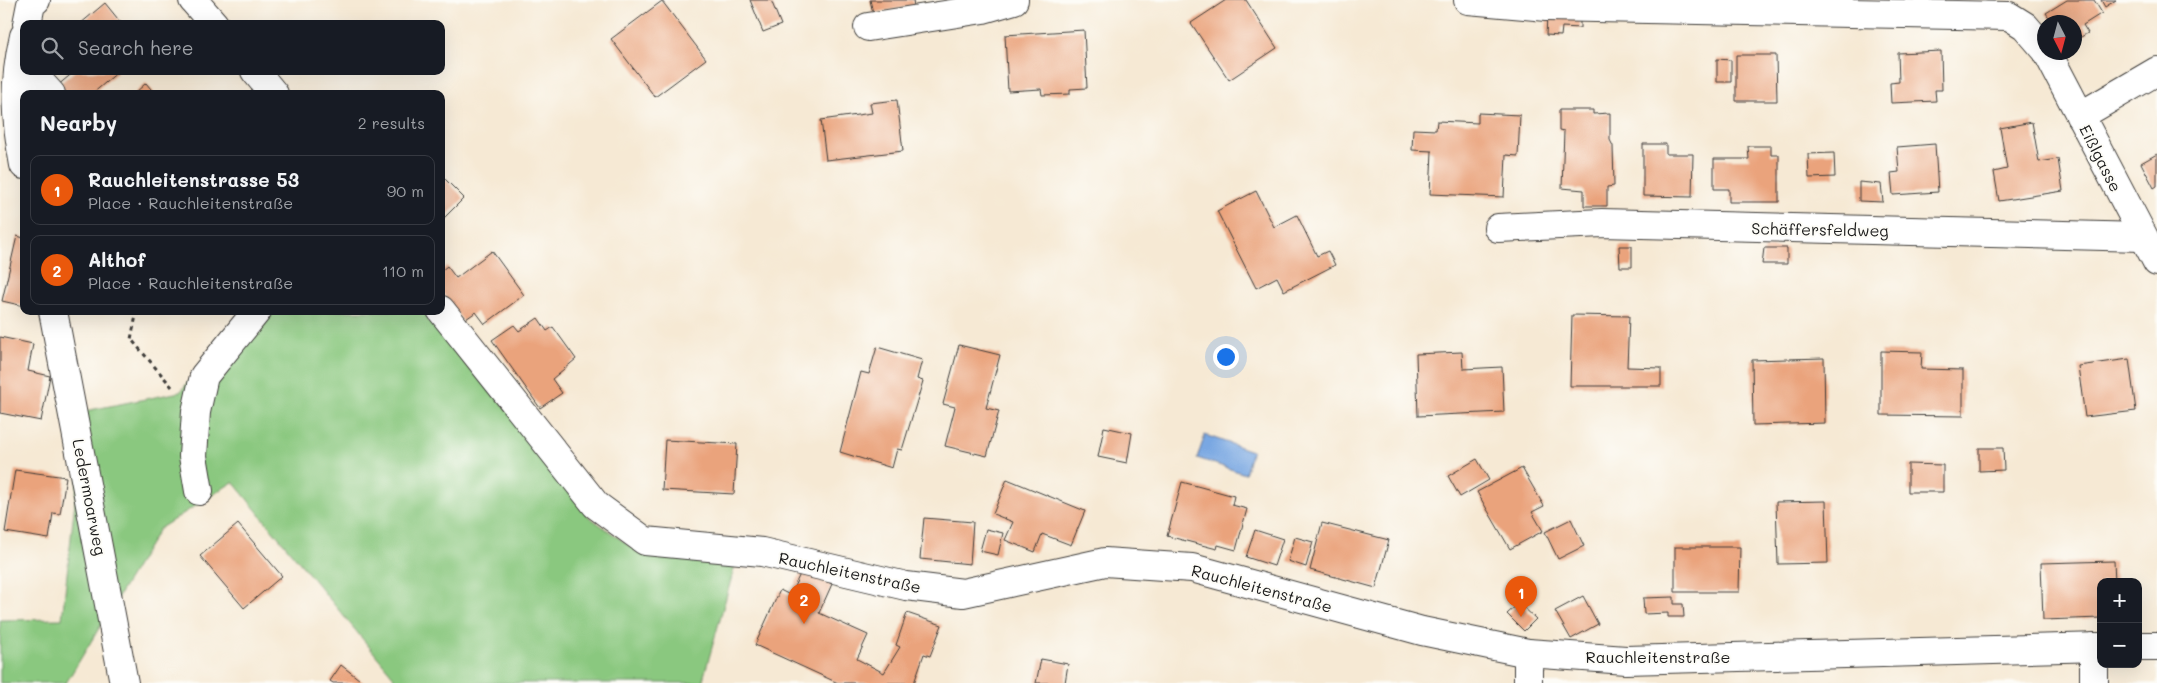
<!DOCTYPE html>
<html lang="en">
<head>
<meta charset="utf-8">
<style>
	:root { --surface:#171b24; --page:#20242c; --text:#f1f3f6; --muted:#9ea1a6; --line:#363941; --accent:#ea580c }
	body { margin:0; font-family:Mali,sans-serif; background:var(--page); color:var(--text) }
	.controls { position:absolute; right:15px; bottom:15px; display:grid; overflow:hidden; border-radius:10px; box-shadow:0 5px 20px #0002 }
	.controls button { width:45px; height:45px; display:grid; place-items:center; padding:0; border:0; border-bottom:1px solid var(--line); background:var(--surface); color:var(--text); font:25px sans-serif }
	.compass { position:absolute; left:2037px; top:15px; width:45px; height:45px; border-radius:50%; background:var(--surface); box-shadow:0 5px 20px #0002; rotate:174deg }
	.you { position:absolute; left:1225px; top:356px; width:18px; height:18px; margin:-12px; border:4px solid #fff; border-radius:50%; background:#1a73e8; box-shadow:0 0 0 8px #1a73e833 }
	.badge { display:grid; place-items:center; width:32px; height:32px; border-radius:50%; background:var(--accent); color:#fff; font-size:16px; font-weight:700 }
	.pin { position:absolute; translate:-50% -41px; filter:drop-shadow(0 1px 2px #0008) }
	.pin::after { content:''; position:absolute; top:26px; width:18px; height:15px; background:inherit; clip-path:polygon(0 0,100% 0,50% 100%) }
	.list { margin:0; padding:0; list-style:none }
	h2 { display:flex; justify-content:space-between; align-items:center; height:65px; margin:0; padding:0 20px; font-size:21px }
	h2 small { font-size:16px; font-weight:400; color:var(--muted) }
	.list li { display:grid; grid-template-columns:32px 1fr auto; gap:15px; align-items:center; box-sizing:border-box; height:70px; margin:0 10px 10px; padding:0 10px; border:1px solid var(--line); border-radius:10px }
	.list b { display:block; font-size:19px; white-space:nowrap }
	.list p { margin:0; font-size:16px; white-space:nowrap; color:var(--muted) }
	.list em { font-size:16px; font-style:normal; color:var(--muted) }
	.icon { flex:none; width:28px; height:28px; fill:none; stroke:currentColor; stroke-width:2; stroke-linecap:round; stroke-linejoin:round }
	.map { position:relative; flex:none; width:2157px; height:683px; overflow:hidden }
	.search { position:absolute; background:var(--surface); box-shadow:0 5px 20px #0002; left:20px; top:20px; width:425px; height:55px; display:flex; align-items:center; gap:12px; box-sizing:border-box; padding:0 18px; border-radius:10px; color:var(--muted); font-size:19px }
	.panel { position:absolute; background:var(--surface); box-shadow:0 5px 20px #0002; left:20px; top:90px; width:425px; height:225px; border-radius:10px }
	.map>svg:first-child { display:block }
	.green { fill:#8ac87f; stroke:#53724e }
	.water { fill:#79a7e2; stroke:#4a627f }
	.building { fill:#eaa37c }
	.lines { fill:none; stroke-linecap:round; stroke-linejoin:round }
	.minor-casing { stroke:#3d3b38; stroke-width:30 }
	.path { stroke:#3d3b38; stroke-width:3; stroke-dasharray:4 4; stroke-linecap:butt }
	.minor { stroke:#fff; stroke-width:28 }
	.labels { text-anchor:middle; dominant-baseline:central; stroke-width:4; stroke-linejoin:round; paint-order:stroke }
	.street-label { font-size:16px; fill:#1c1c1c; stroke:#fdfcf7 }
</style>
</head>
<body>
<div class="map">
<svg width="2157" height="683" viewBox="0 0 2157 683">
	<rect width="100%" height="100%" fill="#fdfcf7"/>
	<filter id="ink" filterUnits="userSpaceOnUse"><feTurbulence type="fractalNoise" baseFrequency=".02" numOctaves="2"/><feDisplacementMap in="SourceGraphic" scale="10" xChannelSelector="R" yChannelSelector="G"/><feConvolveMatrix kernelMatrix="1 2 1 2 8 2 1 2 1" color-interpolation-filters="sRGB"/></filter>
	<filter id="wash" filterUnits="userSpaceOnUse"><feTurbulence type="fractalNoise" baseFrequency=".0096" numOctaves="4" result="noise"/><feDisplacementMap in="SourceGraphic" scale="20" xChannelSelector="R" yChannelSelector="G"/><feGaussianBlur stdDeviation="1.12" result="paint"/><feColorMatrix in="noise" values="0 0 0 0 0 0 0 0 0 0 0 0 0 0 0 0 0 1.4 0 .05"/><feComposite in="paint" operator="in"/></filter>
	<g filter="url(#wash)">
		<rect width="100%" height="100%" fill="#f6e9d4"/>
		<!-- green -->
		<polygon class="green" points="247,311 431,311 588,516 641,554 736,562 702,683 391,683 394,677 233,482 159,529 66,683 0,683 0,620 62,619 85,411 180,392"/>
		<!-- water -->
		<polygon class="water" points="1205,435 1252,451 1245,474 1197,458"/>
		<g id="blocks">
			<!-- building -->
			<g class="building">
				<polygon points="750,0 771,0 781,25 763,32"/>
				<polygon points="870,0 913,0 914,6 873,13"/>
				<polygon points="1226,0 1246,0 1277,48 1229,80 1191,23"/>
				<polygon points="2067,0 2094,0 2102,13 2083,25 2088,33 2074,41 2074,22 2052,22 2046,13"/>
				<polygon points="2101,0 2116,0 2105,7"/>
				<polygon points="662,1 706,59 655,97 611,39"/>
				<polygon points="105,3 122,24 80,24"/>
				<polygon points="1547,17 1580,17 1580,28 1562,27 1561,36 1546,35"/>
				<polygon points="1084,30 1087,88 1070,89 1070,94 1042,95 1041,89 1008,91 1005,35"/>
				<polygon points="1941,51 1942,90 1935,90 1936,101 1891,103 1890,83 1899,82 1898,53"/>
				<polygon points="1736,55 1776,55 1777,101 1736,101"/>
				<polygon points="1717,59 1731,60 1731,82 1717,82"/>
				<polygon points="75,71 119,71 92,94 64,94 57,86"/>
				<polygon points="146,83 155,94 134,94"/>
				<polygon points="897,100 903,151 826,160 821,120 872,113 870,103"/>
				<polygon points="1559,110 1593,110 1593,114 1610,113 1610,140 1613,146 1614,186 1607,187 1607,206 1584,206 1584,190 1562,188 1564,131 1559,130"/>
				<polygon points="1478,113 1520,115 1518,156 1506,155 1504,197 1430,194 1432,151 1412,150 1413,129 1436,130 1437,121 1478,123"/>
				<polygon points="2032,122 2039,162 2058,159 2063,191 1999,201 1994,172 2007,169 2000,128"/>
				<polygon points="1643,144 1666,144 1666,154 1693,154 1692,197 1643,196"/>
				<polygon points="1935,144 1938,192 1893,195 1891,173 1899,172 1897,147"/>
				<polygon points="1748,146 1771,146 1771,155 1779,155 1779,202 1729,202 1729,189 1714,189 1714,159 1749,159"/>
				<polygon points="1834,153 1835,177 1809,178 1808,154"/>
				<polygon points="2157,154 2157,186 2154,188 2141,163"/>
				<polygon points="441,175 464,198 441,221"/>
				<polygon points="1859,182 1881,184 1883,202 1859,201"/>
				<polygon points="1256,191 1274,227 1297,215 1317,256 1328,251 1335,265 1284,291 1277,277 1256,288 1217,211"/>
				<polygon points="17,236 24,238 24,306 2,301"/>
				<polygon points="1619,246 1632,246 1632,267 1620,267"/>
				<polygon points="1764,248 1787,248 1787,264 1762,264"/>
				<polygon points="492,251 524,295 485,324 476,312 463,321 441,291 441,271 447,266 456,278"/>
				<polygon points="1572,315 1629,316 1627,367 1661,368 1661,386 1570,386"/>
				<polygon points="538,318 547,331 553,327 576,359 552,379 562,393 540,408 492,340 514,325 519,331"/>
				<polygon points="0,337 33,344 28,371 50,376 41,421 0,413"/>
				<polygon points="959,345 1000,355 986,408 999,411 987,456 945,446 955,407 943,404"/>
				<polygon points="877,347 922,360 917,379 923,381 902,450 897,449 892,468 840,452 861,372 869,374"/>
				<polygon points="1881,351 1922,352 1921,369 1963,370 1963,416 1881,415"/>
				<polygon points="1462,352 1463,369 1502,367 1504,412 1418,416 1416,354"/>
				<polygon points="1824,358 1825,423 1753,425 1752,360"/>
				<polygon points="2129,359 2136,411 2085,417 2078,366"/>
				<polygon points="1104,427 1132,433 1127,463 1098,457"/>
				<polygon points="665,440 737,444 734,494 662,490"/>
				<polygon points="1979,448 2003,448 2004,470 1979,471"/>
				<polygon points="1477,459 1489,480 1460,497 1448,476"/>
				<polygon points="1908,464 1943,465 1943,492 1908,492"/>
				<polygon points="1522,468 1544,506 1532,512 1543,531 1510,549 1477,492"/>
				<polygon points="15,470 66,477 60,514 53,513 49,539 5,532"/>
				<polygon points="1007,479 1085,511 1071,545 1042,534 1035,552 1005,540 1013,522 993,514"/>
				<polygon points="1182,482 1234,496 1232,505 1247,509 1236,550 1218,545 1217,549 1167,536"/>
				<polygon points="1826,501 1828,563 1778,564 1776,502"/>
				<polygon points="924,518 973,522 970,564 920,559"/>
				<polygon points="1571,519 1584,546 1558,559 1545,532"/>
				<polygon points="1322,523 1389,540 1376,588 1310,570"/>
				<polygon points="238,524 282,576 244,608 200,556"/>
				<polygon points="986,529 1003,533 998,555 980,551"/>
				<polygon points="1255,530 1283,539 1274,566 1246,557"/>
				<polygon points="1295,537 1313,542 1306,567 1288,561"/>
				<polygon points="1675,547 1740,547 1739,592 1675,592"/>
				<polygon points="2114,561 2115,582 2101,582 2101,618 2043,620 2041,563"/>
				<polygon points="802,570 832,584 819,613 868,635 857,659 884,673 900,647 896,645 907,613 942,625 930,656 924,654 914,683 838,683 755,645 780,590 790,595"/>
				<polygon points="1583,596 1598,624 1571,639 1555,611"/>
				<polygon points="1674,597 1674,604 1683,604 1684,617 1668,617 1668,613 1644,614 1643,598"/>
				<polygon points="1519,603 1536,619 1524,631 1507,614"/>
				<polygon points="1041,659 1068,664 1065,683 1036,683"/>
				<polygon points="341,665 364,683 333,683 330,681"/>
			</g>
		</g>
	</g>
	<g filter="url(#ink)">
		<use href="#blocks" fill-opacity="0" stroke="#3d3b38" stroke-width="1"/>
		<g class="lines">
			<defs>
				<g id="minor">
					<polyline points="193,0 214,24"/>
					<polyline points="1468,0 1546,7 2009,16 2025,26 2044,48"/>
					<polyline points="27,24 31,4 36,0"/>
					<polyline points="868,27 983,9 1014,0"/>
					<path d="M 24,36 C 13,84 15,117 24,165"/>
					<polyline points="2047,52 2157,262"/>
					<polyline points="30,71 51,94"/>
					<polyline points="255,71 274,94"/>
					<polyline points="2080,116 2157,71"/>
					<polyline points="1498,228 1602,223 2142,237"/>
					<polyline points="441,310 596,505 645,541 762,552 906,586 963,593 1105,562 1192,568 1422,631 1528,653 1626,660 2101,647"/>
					<polyline points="53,311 124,683"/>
					<polyline points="199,491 193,456 196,412 204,376 257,311"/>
					<polyline points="2138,646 2157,646"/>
					<polyline points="1528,683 1528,653"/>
					<polyline points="2094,683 2094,647"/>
				</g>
			</defs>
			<!-- minor casing -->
			<use href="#minor" class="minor-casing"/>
			<!-- path -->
			<polyline class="path" points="137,311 131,339 172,387"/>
			<!-- minor -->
			<use href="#minor" class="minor"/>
		</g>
	</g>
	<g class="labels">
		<!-- street labels -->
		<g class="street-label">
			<text transform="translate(2101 158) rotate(63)">Eißlgasse</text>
			<text transform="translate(1820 229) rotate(1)">Schäffersfeldweg</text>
			<text transform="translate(90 497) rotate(79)">Ledermoarweg</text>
			<text transform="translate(850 572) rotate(12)">Rauchleitenstraße</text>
			<text transform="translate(1262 588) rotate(15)">Rauchleitenstraße</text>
			<text x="1658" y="656">Rauchleitenstraße</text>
		</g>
	</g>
</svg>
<div class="controls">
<button>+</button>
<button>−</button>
</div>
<svg class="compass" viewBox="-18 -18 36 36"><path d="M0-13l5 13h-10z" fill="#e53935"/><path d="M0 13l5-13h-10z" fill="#9ea1a6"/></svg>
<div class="you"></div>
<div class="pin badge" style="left:1521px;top:617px">1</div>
<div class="pin badge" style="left:804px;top:624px">2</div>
<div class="search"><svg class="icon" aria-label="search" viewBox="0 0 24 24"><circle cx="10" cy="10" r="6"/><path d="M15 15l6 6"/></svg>Search here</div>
<section class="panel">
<h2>Nearby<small>2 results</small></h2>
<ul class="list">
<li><span class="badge">1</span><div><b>Rauchleitenstrasse 53</b><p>Place · Rauchleitenstraße</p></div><em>90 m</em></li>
<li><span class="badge">2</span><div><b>Althof</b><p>Place · Rauchleitenstraße</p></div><em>110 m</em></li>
</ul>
</section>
</div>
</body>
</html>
